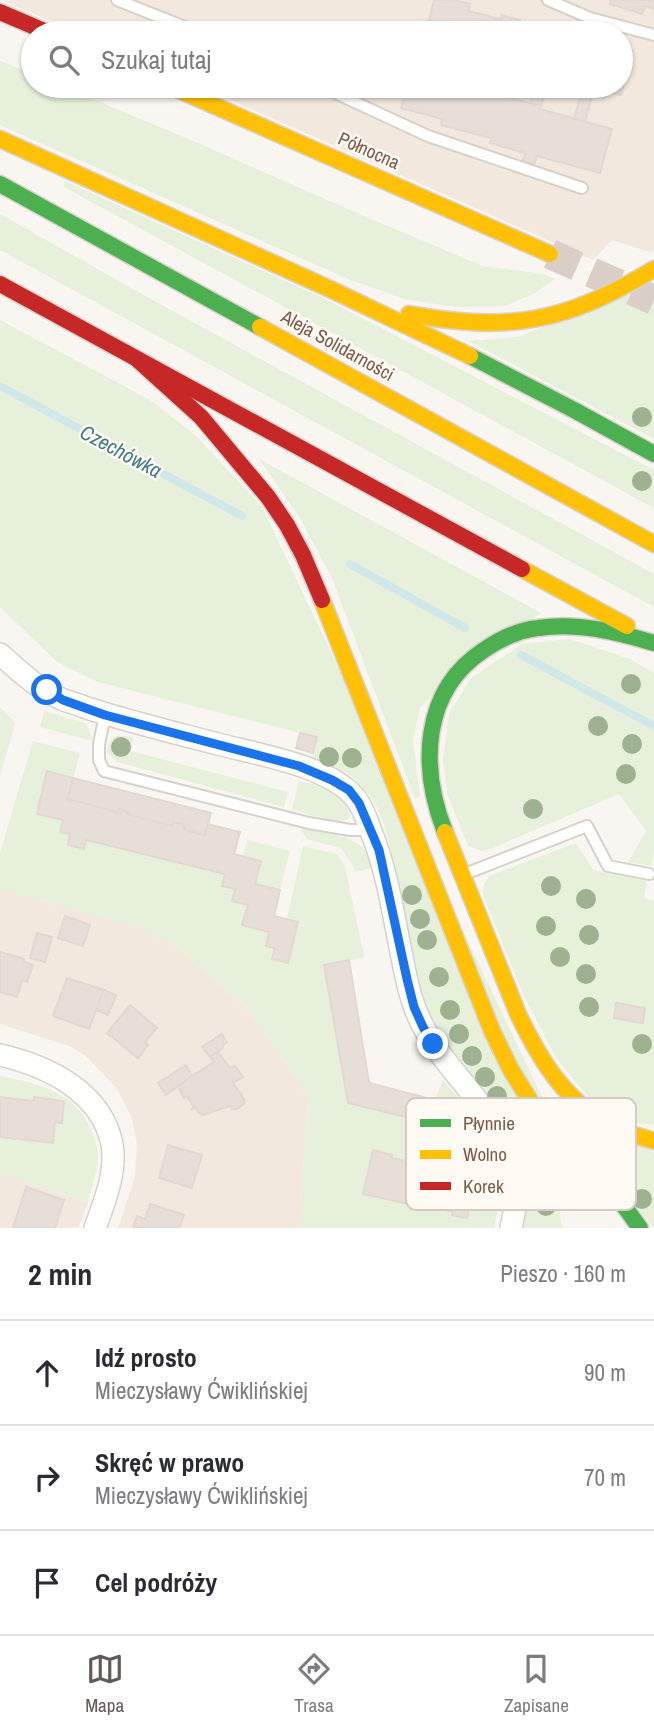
<!DOCTYPE html>
<html lang="pl">
<head>
<meta charset="utf-8">
<style>
	:root { --surface:#fff; --page:#f7f7f7; --text:#2b2b33; --muted:#7c7c81; --line:#e1e1e2; --accent:#625958 }
	body { margin:0; font-family:"Archivo Narrow",sans-serif; background:var(--page); color:var(--text) }
	.stop { position:absolute; width:21px; height:21px; margin:-16px; border:5px solid #1a73e8; border-radius:50%; background:#fff }
	.stop.end { background:#1a73e8; border-color:#fff; box-shadow:0 2px 7px #0008 }
	.list { margin:0; padding:0; list-style:none }
	h2 { display:flex; justify-content:space-between; align-items:center; height:91px; margin:0; padding:0 28px; font-size:30px }
	h2 small { font-size:23px; font-weight:400; color:var(--muted) }
	.list li { display:grid; grid-template-columns:46px 1fr auto; gap:21px; align-items:center; box-sizing:border-box; height:105px; padding:0 28px; border-top:2px solid var(--line) }
	.list b { display:block; font-size:26px; white-space:nowrap }
	.list p { margin:0; font-size:23px; white-space:nowrap; color:var(--muted) }
	.list em { font-size:23px; font-style:normal; color:var(--muted) }
	.icon { flex:none; width:38px; height:38px; fill:none; stroke:currentColor; stroke-width:2; stroke-linecap:round; stroke-linejoin:round }
	.map { position:relative; flex:none; width:654px; height:1228px; overflow:hidden }
	.search { position:absolute; background:var(--surface); box-shadow:0 2px 5px #0004; left:21px; right:21px; top:21px; height:77px; display:flex; align-items:center; gap:18px; box-sizing:border-box; padding:0 24px; border-radius:38px; color:var(--muted); font-size:26px }
	.sheet { height:406px; background:var(--surface) }
	nav { display:flex; justify-content:space-around; align-items:center; box-sizing:border-box; height:98px; border-top:2px solid var(--line); background:var(--surface); font-size:19px; color:var(--muted) }
	nav a { display:grid; justify-items:center; gap:4px }
	nav .on { color:var(--accent) }
	.map>svg:first-child { display:block }
	.residential { fill:#f2e8de }
	.green { fill:#e7f0db }
	.lines { fill:none; stroke-linecap:round; stroke-linejoin:round }
	.stream { stroke:#d0e8ea; stroke-width:8 }
	.building { fill:#e6ded7; stroke:#e2d8d2; stroke-width:2 }
	.secondary-tunnel { stroke:#d9cfc7; stroke-width:30; stroke-dasharray:30 15; stroke-linecap:butt }
	.lane-casing { stroke:#d7d1cb; stroke-width:14 }
	.street-casing { stroke:#d7d1cb; stroke-width:24 }
	.fast-casing { stroke:#d9d2cb; stroke-width:19 }
	.slow-casing { stroke:#d9d2cb; stroke-width:19 }
	.jam-casing { stroke:#d9d2cb; stroke-width:19 }
	.lane { stroke:#fefefd; stroke-width:10 }
	.street { stroke:#fefefd; stroke-width:21 }
	.fast { stroke:#4caf50; stroke-width:16 }
	.slow { stroke:#ffc107; stroke-width:16 }
	.jam { stroke:#c62828; stroke-width:16 }
	.tree { fill:#9eb190 }
	.route { stroke:#1a73e8; stroke-width:9 }
	.labels { text-anchor:middle; dominant-baseline:central; stroke-width:5; stroke-linejoin:round; paint-order:stroke }
	.street-label { font-size:19px; fill:#7a5c4d; stroke:#fffaf3 }
	.water-label { font-size:21px; font-style:italic; fill:#437c86; stroke:#fffaf3 }
	.key { fill:#fffaf3; stroke:#d7cbc1; stroke-width:2 }
	.key-label { font-size:19px; fill:#7a5c4d }
</style>
</head>
<body>
<div class="map">
<svg width="654" height="1228" viewBox="0 0 654 1228">
	<rect width="100%" height="100%" fill="#f9f5f0"/>
	<!-- residential -->
	<g class="residential">
		<polygon points="1,0 654,0 654,250 650,252 612,240 593,260 199,86 621,86 621,33 79,33"/>
		<polygon points="0,889 136,927 170,941 246,1007 308,1096 300,1220 298,1228 118,1228 135,1177 137,1144 131,1116 117,1089 86,1056 69,1046 0,1024"/>
		<polygon points="0,1174 88,1202 78,1228 0,1228"/>
	</g>
	<!-- green -->
	<g class="green">
		<polygon points="0,61 33,74 33,86 61,86 191,140 352,211 483,266 543,274 555,279 535,293 505,306 456,307 404,299 346,278 0,125"/>
		<polygon points="65,181 323,298 654,470 654,508 64,187"/>
		<polygon points="0,214 149,298 654,574 654,607 0,250"/>
		<polygon points="654,283 654,439 469,341 518,337"/>
		<path d="M 0,320 L 150,400 L 196,436 L 262,507 L 578,1173 C 569,1189 552,1210 564,1228 L 522,1228 L 528,1194 L 525,1174 L 510,1131 L 488,1097 L 435,1029 L 419,991 C 413,959 407,927 400,895 C 392,858 388,811 360,784 C 347,770 330,765 312,759 L 317,737 L 98,682 L 57,662 L 0,607 Z"/>
		<polygon points="259,459 541,613 420,707 413,739 420,796 415,799 332,578 300,518"/>
		<polygon points="570,639 630,659 654,673 654,850 651,866 628,862 646,831 619,794 490,849 482,851 468,846 447,793 443,760 449,714 471,678 522,644"/>
		<polygon points="0,707 15,723 0,777"/>
		<polygon points="44,711 85,723 91,734 92,741 40,727"/>
		<path d="M 117,736 L 126,736 L 134,738 L 131,751 L 288,792 L 284,807 L 117,762 L 107,752 C 108,743 109,739 117,736 Z"/>
		<polygon points="33,741 80,753 73,778 47,771 37,814 63,820 60,831 86,840 225,874 235,889 232,901 248,905 243,925 269,932 266,945 275,948 272,958 288,962 298,922 287,919 303,846 338,855 345,866 364,957 324,966 347,1103 431,1123 435,1100 443,1080 465,1105 493,1148 504,1177 494,1228 298,1228 300,1220 308,1096 246,1007 170,941 136,927 0,889 0,853"/>
		<path d="M 299,781 C 310,784 323,785 332,790 C 341,795 364,819 341,821 C 328,822 305,813 292,809 Z"/>
		<path d="M 299,826 C 319,831 350,834 365,850 C 369,854 370,860 372,866 L 371,868 L 355,872 L 352,864 L 341,848 L 307,839 Z"/>
		<polygon points="247,840 290,851 280,890 255,884 260,861 243,856"/>
		<polygon points="576,843 593,870 647,881 644,898 654,901 654,1125 637,1123 587,1095 556,1058 524,996 483,895 484,884 489,876"/>
		<path d="M 0,1076 C 35,1083 75,1091 90,1128 C 95,1138 98,1148 98,1159 C 97,1173 91,1188 88,1202 L 0,1174 Z"/>
		<polygon points="553,1098 654,1153 654,1228 549,1102"/>
	</g>
	<g class="lines">
		<!-- stream -->
		<g class="stream">
			<polyline points="0,386 242,516"/>
			<polyline points="350,564 465,628"/>
			<polyline points="521,655 654,726"/>
		</g>
	</g>
	<!-- building -->
	<g class="building">
		<polygon points="434,0 453,0 470,4 468,11 501,19 502,15 520,20 519,27 546,33 426,33"/>
		<polygon points="611,0 654,0 654,9 645,6 642,14 610,4"/>
		<polygon points="621,48 632,51 621,95 599,90 598,97 548,86 621,86"/>
		<polygon points="407,86 477,86 499,91 498,95 541,106 540,109 612,129 600,173 537,156 534,164 523,161 525,153 490,143 491,138 441,125 442,119 401,108"/>
		<polygon points="535,86 548,86 541,106 530,103"/>
		<polygon points="581,94 592,96 585,122 574,119"/>
		<polygon points="300,733 317,737 313,753 296,748"/>
		<polygon points="47,771 73,778 68,799 118,812 119,809 128,811 127,814 172,826 173,822 185,825 184,830 205,835 207,824 240,832 234,854 261,861 255,884 280,890 274,916 298,922 288,963 272,959 275,948 266,946 269,932 242,925 248,905 232,901 235,889 222,886 225,874 86,840 84,849 68,845 70,834 60,832 63,820 37,814"/>
		<polygon points="73,778 211,813 205,835 184,830 185,825 173,822 172,826 127,814 128,811 119,809 118,812 68,799"/>
		<polygon points="65,916 90,925 83,946 58,938"/>
		<polygon points="37,933 52,937 45,962 30,958"/>
		<polygon points="0,952 24,959 24,962 33,965 27,982 22,980 17,997 0,992"/>
		<polygon points="349,960 369,1083 435,1100 431,1123 348,1103 324,965"/>
		<polygon points="67,978 104,990 89,1029 53,1016"/>
		<polygon points="104,990 116,995 108,1015 96,1010"/>
		<polygon points="616,1003 645,1008 643,1023 614,1018"/>
		<polygon points="130,1005 157,1028 145,1042 148,1045 138,1058 107,1033"/>
		<polygon points="222,1034 227,1042 222,1046 223,1048 210,1057 202,1047"/>
		<polygon points="218,1052 230,1068 235,1066 243,1077 233,1083 240,1093 242,1094 241,1096 244,1099 244,1104 237,1109 232,1109 230,1106 203,1115 199,1113 195,1107 192,1109 193,1106 187,1096 184,1098 177,1085 214,1062 210,1057"/>
		<polygon points="186,1065 192,1076 166,1095 158,1083"/>
		<polygon points="0,1097 33,1101 34,1097 64,1101 62,1123 55,1122 53,1143 0,1137"/>
		<polygon points="168,1145 202,1155 192,1188 159,1178"/>
		<polygon points="373,1150 392,1155 392,1158 423,1165 424,1163 447,1168 446,1171 476,1178 467,1218 452,1215 453,1212 437,1208 436,1210 363,1194"/>
		<polygon points="26,1187 64,1200 55,1228 13,1228"/>
		<polygon points="150,1204 184,1215 179,1228 133,1228 137,1216 145,1219"/>
	</g>
	<g class="lines">
		<!-- secondary-tunnel -->
		<polyline class="secondary-tunnel" points="550,254 654,300"/>
		<defs>
			<g id="lane">
				<polyline points="117,0 200,33"/>
				<polyline points="548,0 590,18 654,35"/>
				<polyline points="320,86 428,136 582,188"/>
				<polyline points="105,715 99,744 99,760 104,771 309,823 350,830 371,830"/>
				<polyline points="465,874 587,826 608,866 649,874"/>
			</g>
			<g id="street">
				<path d="M 0,654 C 19,671 40,691 64,700 C 71,703 78,704 84,707 C 129,722 176,733 222,745 C 261,755 333,767 357,800 C 364,810 368,823 372,834 C 387,871 393,913 401,952 C 406,978 411,1005 424,1028 C 450,1078 506,1117 515,1175 C 518,1193 515,1211 511,1228"/>
				<path d="M 0,1055 C 47,1066 101,1091 112,1144 C 117,1172 104,1203 95,1228"/>
			</g>
			<g id="fast">
				<polyline points="0,184 260,327"/>
				<polyline points="470,356 574,410 654,454"/>
				<path d="M 445,832 C 420,768 421,691 484,650 C 500,639 519,630 538,628 C 577,622 617,632 654,643"/>
				<polyline points="534,1107 552,1127 608,1184 640,1228"/>
			</g>
			<g id="slow">
				<polyline points="170,86 550,254"/>
				<polyline points="0,139 330,289 470,356"/>
				<path d="M 409,314 C 509,333 567,322 654,269"/>
				<polyline points="260,327 654,544"/>
				<polyline points="522,569 627,626"/>
				<polyline points="322,600 492,1031 511,1070 534,1107"/>
				<path d="M 445,832 L 518,1014 C 542,1064 566,1103 617,1129 C 629,1134 642,1137 654,1141"/>
			</g>
			<g id="jam">
				<polyline points="0,12 49,33"/>
				<polyline points="0,284 522,569"/>
				<polyline points="138,360 201,417 268,497 287,525 303,555 322,600"/>
			</g>
		</defs>
		<!-- lane casing -->
		<use href="#lane" class="lane-casing"/>
		<!-- street casing -->
		<use href="#street" class="street-casing"/>
		<!-- fast casing -->
		<use href="#fast" class="fast-casing"/>
		<!-- slow casing -->
		<use href="#slow" class="slow-casing"/>
		<!-- jam casing -->
		<use href="#jam" class="jam-casing"/>
		<!-- lane -->
		<use href="#lane" class="lane"/>
		<!-- street -->
		<use href="#street" class="street"/>
		<!-- fast -->
		<use href="#fast" class="fast"/>
		<!-- slow -->
		<use href="#slow" class="slow"/>
		<!-- jam -->
		<use href="#jam" class="jam"/>
	</g>
	<!-- trees -->
	<g class="tree">
		<circle cx="642" cy="417" r="10"/>
		<circle cx="642" cy="481" r="10"/>
		<circle cx="631" cy="684" r="10"/>
		<circle cx="598" cy="726" r="10"/>
		<circle cx="632" cy="744" r="10"/>
		<circle cx="121" cy="747" r="10"/>
		<circle cx="329" cy="757" r="10"/>
		<circle cx="352" cy="758" r="10"/>
		<circle cx="626" cy="774" r="10"/>
		<circle cx="533" cy="809" r="10"/>
		<circle cx="551" cy="886" r="10"/>
		<circle cx="412" cy="895" r="10"/>
		<circle cx="586" cy="899" r="10"/>
		<circle cx="420" cy="919" r="10"/>
		<circle cx="546" cy="926" r="10"/>
		<circle cx="589" cy="935" r="10"/>
		<circle cx="427" cy="940" r="10"/>
		<circle cx="560" cy="957" r="10"/>
		<circle cx="586" cy="974" r="10"/>
		<circle cx="439" cy="977" r="10"/>
		<circle cx="589" cy="1007" r="10"/>
		<circle cx="450" cy="1010" r="10"/>
		<circle cx="459" cy="1034" r="10"/>
		<circle cx="642" cy="1044" r="10"/>
		<circle cx="472" cy="1056" r="10"/>
		<circle cx="485" cy="1077" r="10"/>
		<circle cx="497" cy="1096" r="10"/>
		<circle cx="642" cy="1199" r="10"/>
		<circle cx="546" cy="1206" r="10"/>
	</g>
	<g class="lines">
		<!-- route -->
		<polyline class="route" points="47,690 63,700 105,715 299,766 332,780 349,790 359,803 379,850 407,979 414,1007 423,1027 433,1044"/>
	</g>
	<g class="labels">
		<!-- street labels -->
		<g class="street-label">
			<text transform="translate(369 150) rotate(24)">Północna</text>
			<text transform="translate(338 345) rotate(29)">Aleja Solidarności</text>
		</g>
		<!-- water labels -->
		<g class="water-label">
			<text transform="translate(121 451) rotate(28)">Czechówka</text>
		</g>
	</g>
	<!-- legend -->
	<rect x="406" y="1098" width="230" height="112" rx="10" class="key"/>
	<rect x="420" y="1119" width="31" height="8" fill="#4caf50"/>
	<rect x="420" y="1150" width="31" height="9" fill="#ffc107"/>
	<rect x="420" y="1182" width="31" height="8" fill="#c62828"/>
	<g class="key-label">
		<text x="463" y="1130">Płynnie</text>
		<text x="463" y="1161">Wolno</text>
		<text x="463" y="1193">Korek</text>
	</g>
</svg>
<div class="stop" style="left:47px;top:690px"></div>
<div class="stop end" style="left:433px;top:1044px"></div>
<div class="search"><svg class="icon" aria-label="search" viewBox="0 0 24 24"><circle cx="10" cy="10" r="6"/><path d="M15 15l6 6"/></svg>Szukaj tutaj</div>
</div>
<section class="sheet">
<h2>2 min<small>Pieszo · 160 m</small></h2>
<ul class="list">
<li><svg class="icon" aria-label="ahead" viewBox="0 0 24 24"><path d="M12 20V5M6 11l6-6 6 6"/></svg><div><b>Idź prosto</b><p>Mieczysławy Ćwiklińskiej</p></div><em>90 m</em></li>
<li><svg class="icon" aria-label="right" viewBox="0 0 24 24"><path d="M7 20v-9h11M14 6l5 5-5 5"/></svg><div><b>Skręć w prawo</b><p>Mieczysławy Ćwiklińskiej</p></div><em>70 m</em></li>
<li><svg class="icon" aria-label="arrive" viewBox="0 0 24 24"><path d="M6 21V4h12l-3 4 3 4H6"/></svg><div><b>Cel podróży</b></div></li>
</ul>
</section>
<nav>
<a class="on"><svg class="icon" aria-label="map" viewBox="0 0 24 24"><path d="M3 6l6-2 6 2 6-2v14l-6 2-6-2-6 2zM9 4v14M15 6v14"/></svg>Mapa</a>
<a><svg class="icon" aria-label="directions" viewBox="0 0 24 24"><path d="M12 3l9 9-9 9-9-9zM9 14v-3h6M13 9l2 2-2 2"/></svg>Trasa</a>
<a><svg class="icon" aria-label="saved" viewBox="0 0 24 24"><path d="M7 4h10v16l-5-4-5 4z"/></svg>Zapisane</a>
</nav>
</body>
</html>
